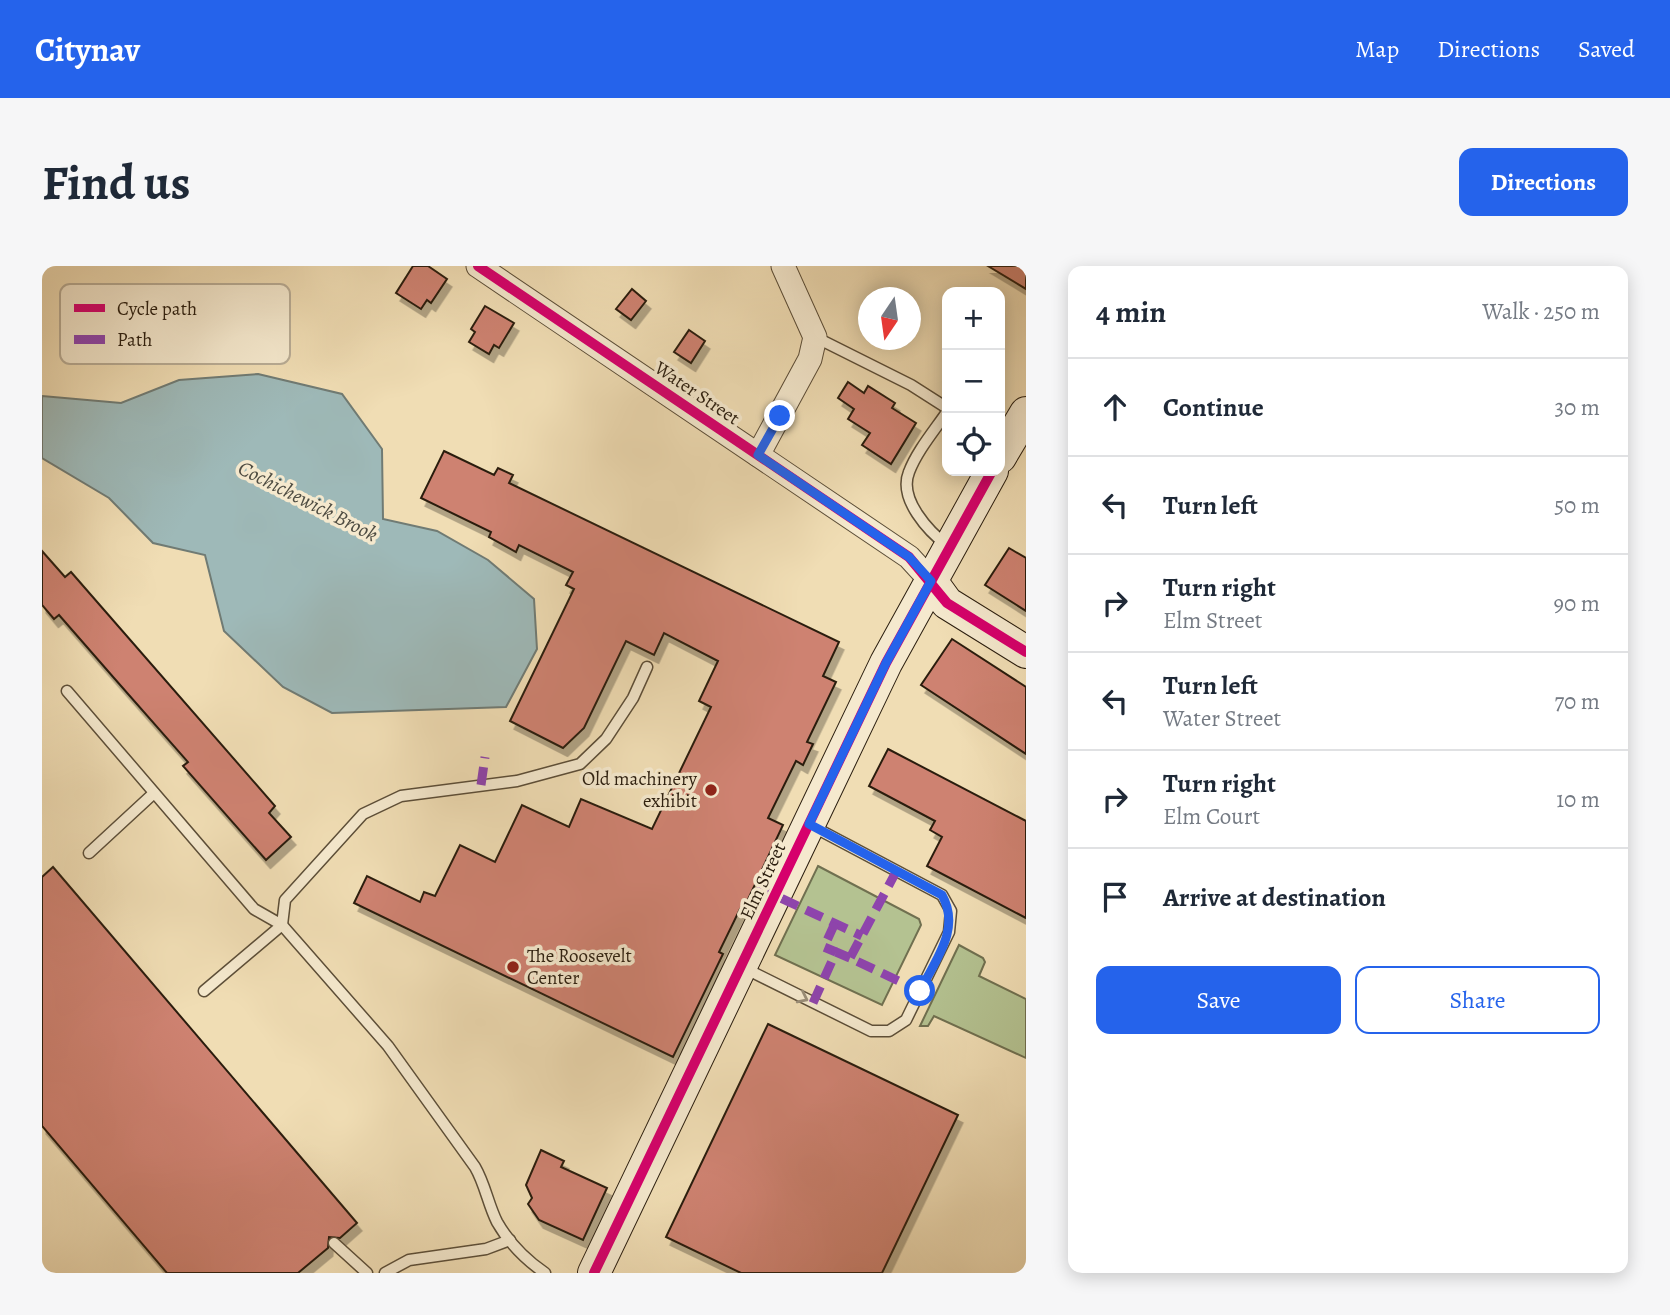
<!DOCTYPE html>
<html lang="en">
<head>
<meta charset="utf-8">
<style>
	:root { --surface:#fff; --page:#f6f6f7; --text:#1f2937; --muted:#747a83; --line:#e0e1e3; --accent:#2563eb }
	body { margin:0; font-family:Alegreya,serif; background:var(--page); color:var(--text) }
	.controls { position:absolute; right:21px; top:21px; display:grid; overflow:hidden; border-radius:14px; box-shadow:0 4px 18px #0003 }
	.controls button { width:63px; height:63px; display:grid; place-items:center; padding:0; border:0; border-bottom:2px solid var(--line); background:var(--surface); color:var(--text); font:35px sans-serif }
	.compass { position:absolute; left:816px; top:21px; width:63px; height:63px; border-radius:50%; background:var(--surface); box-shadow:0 4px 18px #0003; rotate:193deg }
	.stop { position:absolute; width:21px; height:21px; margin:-16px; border:5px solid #2563eb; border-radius:50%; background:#fff }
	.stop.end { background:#2563eb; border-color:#fff; box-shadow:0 2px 7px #0008 }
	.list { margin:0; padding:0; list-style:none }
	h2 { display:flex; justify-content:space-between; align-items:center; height:91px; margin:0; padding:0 28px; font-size:30px }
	h2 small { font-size:23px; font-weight:400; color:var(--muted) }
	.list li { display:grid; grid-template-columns:46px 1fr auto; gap:21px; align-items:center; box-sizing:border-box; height:98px; padding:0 28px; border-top:2px solid var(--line) }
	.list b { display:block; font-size:26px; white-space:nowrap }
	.list p { margin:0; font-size:23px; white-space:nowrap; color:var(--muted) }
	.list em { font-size:23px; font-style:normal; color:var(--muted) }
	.actions { display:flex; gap:14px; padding:21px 28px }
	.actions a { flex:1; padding:16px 0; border:2px solid var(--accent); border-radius:14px; text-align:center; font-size:24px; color:var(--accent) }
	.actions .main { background:var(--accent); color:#fff }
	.icon { flex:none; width:38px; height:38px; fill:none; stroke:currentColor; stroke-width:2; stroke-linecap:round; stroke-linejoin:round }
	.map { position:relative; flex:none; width:984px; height:1007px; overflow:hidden; border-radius:14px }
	header { display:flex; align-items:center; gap:42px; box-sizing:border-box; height:98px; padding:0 35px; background:var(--accent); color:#fff }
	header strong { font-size:33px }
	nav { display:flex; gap:38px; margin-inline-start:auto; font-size:24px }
	.intro { display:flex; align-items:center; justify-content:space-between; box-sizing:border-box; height:168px; padding:0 42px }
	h1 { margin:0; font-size:49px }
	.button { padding:18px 32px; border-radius:14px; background:var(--accent); color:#fff; font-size:24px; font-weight:700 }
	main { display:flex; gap:42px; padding:0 42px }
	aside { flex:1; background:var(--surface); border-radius:14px; box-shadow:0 4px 18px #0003 }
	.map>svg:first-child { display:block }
	.green { fill:#b4c291; stroke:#707050; stroke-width:2 }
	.water { fill:#9eb9b8; stroke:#707b74; stroke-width:2 }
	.building { fill:#ce8271; stroke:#2b1e0f; stroke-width:2; filter:url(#shadow) }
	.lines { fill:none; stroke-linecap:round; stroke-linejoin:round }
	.lane-casing { stroke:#5c4e38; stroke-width:13 }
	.street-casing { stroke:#5c4e38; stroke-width:25 }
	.secondary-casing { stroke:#2b1e0f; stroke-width:34 }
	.lane { stroke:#f5e9ce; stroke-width:10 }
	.street { stroke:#f5e9ce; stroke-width:23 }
	.secondary { stroke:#f5e9ce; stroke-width:32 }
	.quiet { stroke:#8e44ad; stroke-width:9; stroke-dasharray:18 9; stroke-linecap:butt }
	.cycleway-casing { stroke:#f5e9ce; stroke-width:15 }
	.cycleway { stroke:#d6006c; stroke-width:10 }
	.oneway { stroke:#9a8e78 }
	.route { stroke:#2563eb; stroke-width:9 }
	.poi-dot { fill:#8f2418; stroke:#f5e9ce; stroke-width:2.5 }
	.labels { text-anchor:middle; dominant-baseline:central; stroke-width:7; stroke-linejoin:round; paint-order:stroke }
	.street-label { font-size:19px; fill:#2b1e0f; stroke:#f5e9ce }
	.poi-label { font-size:19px; fill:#2b1e0f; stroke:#f5e9ce; text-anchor:end }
	.water-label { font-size:21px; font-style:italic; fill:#4e4c42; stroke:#f5e9ce }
	.key { fill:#f5e9ce; stroke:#b8ac95; stroke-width:2 }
	.key-label { font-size:19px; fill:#2b1e0f }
</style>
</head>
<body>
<header>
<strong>Citynav</strong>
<nav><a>Map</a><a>Directions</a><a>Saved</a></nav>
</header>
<div class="intro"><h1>Find us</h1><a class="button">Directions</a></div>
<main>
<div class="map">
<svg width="984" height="1007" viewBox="0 0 984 1007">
	<defs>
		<filter id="shadow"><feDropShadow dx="4.5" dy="8" stdDeviation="0" flood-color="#0004"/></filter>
	</defs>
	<rect width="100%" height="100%" fill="#f0ddb4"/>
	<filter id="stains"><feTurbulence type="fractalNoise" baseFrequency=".00286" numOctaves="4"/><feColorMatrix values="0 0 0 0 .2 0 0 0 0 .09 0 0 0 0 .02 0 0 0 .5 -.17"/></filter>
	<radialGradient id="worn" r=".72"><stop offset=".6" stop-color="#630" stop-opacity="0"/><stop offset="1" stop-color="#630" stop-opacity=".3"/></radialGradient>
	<!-- green -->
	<g class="green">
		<polygon points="776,600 877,653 879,659 840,739 733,689"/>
		<polygon points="917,679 941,692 943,696 937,710 984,733 984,792 892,750 886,760 878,760"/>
	</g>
	<!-- water -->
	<polygon class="water" points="216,108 300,128 340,183 341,253 395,265 446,294 492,333 495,383 464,441 290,447 241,421 182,365 163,289 111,277 67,232 0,192 0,130 79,137 137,114"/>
	<!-- building -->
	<g class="building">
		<polygon points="371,0 386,0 405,13 389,37 385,34 379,43 354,27"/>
		<polygon points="946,0 984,0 984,23"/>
		<polygon points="590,23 604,35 589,54 574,43"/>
		<polygon points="443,40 472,57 457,82 452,79 447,88 427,76 433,66 429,63"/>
		<polygon points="647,64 663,75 649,97 632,86"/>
		<polygon points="806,116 822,127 826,120 853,137 850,142 874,157 849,198 820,179 828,167 806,153 812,143 796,132"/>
		<polygon points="402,185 452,209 456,202 471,209 467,217 797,376 781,410 794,416 765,476 771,478 761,499 754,495 726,552 741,559 701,644 698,643 677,686 681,688 631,791 312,637 325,610 378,636 382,626 393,630 418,579 453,596 480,539 527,561 539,533 610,563 669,441 657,435 676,395 622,367 612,389 584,375 542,462 521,482 468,455 532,323 524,319 531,306 477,279 474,286 447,271 449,266 379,232"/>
		<polygon points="967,282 984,292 984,345 943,319"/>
		<polygon points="0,285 23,311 29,306 233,540 227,547 249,571 224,594 141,500 146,496 72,412 17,349 12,353 0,339"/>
		<polygon points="910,373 984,421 984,488 879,419"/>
		<polygon points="846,483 984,555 984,652 885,600 900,571 888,564 893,555 827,520"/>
		<polygon points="11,601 315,957 298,972 287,971 286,982 256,1007 125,1007 0,860 0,611"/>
		<polygon points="726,758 916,849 840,1007 699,1007 624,971"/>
		<polygon points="499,884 522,895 519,901 565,922 541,974 497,954 486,938 490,932 484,919"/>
	</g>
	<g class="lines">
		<defs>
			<g id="lane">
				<polyline points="773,71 869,119 905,142"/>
				<path d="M 905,146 C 892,165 875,185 867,206 C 856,233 887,266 906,280"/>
				<path d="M 25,425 L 212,643 L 240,659 L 346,780 L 433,901 C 443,918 446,938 455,956 C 467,977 484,994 503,1007"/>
				<polyline points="47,587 112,527"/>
				<polyline points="702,702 829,765 847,765 864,754 907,666 909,645 900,629 768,559"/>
				<polyline points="162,725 240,659 243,634 321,548 359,530 475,515 538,498 564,473 591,432 605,401"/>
				<polyline points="292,977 325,1007"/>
				<polyline points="343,1007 367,994 444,983 468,974"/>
			</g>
			<g id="street">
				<polyline points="436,0 867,291 889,315"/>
				<polyline points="716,189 768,93 773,71 741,0"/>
			</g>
			<g id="secondary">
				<polyline points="958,191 984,147"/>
				<polyline points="889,315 905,337 984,386"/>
				<polyline points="552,1007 844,397 950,205"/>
			</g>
		</defs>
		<!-- lane casing -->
		<use href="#lane" class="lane-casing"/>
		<!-- street casing -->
		<use href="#street" class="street-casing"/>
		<!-- secondary casing -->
		<use href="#secondary" class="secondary-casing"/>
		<!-- lane -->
		<use href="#lane" class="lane"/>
		<!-- street -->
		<use href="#street" class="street"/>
		<!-- secondary -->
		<use href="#secondary" class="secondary"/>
		<!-- quiet -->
		<g class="quiet">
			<polyline points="439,519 443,491"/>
			<polyline points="855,604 808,692 878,725"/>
			<polyline points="715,621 820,670"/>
			<polyline points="793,657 782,681 794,686"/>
			<polyline points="771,737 794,686 808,692"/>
		</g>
		<defs>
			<g id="cycleway">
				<polyline points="436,0 867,291 905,337 984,386"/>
				<polyline points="552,1007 844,397 950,205"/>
			</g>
		</defs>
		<!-- cycleway casing -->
		<use href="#cycleway" class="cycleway-casing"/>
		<!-- cycleway -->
		<use href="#cycleway" class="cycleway"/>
	</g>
	<!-- one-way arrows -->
	<defs><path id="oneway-chevron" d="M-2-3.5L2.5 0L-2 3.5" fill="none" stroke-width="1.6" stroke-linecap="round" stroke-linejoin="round" transform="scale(1.75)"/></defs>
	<use class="oneway" href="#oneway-chevron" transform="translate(761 732) rotate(26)"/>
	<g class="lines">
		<!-- route -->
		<path class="route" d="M 738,150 L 716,189 L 867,291 L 889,315 L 844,397 L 767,558 L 900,629 C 919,663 894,693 878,725"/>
	</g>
	<!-- markers -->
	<g class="poi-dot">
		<circle cx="669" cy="524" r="7"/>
		<circle cx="471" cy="701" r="7"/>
	</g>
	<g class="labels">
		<!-- street labels -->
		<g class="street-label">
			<text transform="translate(655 127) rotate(34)">Water Street</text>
			<text transform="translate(721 615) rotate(-65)">Elm Street</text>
		</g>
		<!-- poi labels -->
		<g class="poi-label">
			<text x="655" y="513">Old machinery<tspan x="655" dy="22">exhibit</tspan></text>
			<text x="485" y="690" text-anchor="start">The Roosevelt<tspan x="485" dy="22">Center</tspan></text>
		</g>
		<!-- water labels -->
		<g class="water-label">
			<text transform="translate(266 235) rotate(27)">Cochichewick Brook</text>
		</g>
	</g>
	<!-- legend -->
	<rect x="18" y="18" width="230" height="80" rx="10" class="key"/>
	<rect x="32" y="38" width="31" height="8" fill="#d6006c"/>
	<rect x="32" y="69" width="31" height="9" fill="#8e44ad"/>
	<g class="key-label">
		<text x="75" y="49">Cycle path</text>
		<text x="75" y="80">Path</text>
	</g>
	<rect width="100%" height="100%" filter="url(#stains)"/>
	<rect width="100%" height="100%" fill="url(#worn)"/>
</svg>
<div class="controls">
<button>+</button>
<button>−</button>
<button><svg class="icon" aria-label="locate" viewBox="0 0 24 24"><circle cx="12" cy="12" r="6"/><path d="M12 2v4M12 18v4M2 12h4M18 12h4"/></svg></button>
</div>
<svg class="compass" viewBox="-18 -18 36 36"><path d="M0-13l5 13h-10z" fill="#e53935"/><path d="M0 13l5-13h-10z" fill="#747a83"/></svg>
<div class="stop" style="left:878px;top:725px"></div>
<div class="stop end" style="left:738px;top:150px"></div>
</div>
<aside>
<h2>4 min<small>Walk · 250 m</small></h2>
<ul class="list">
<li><svg class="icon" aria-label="ahead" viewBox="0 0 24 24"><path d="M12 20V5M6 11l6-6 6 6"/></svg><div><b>Continue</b></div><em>30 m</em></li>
<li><svg class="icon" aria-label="left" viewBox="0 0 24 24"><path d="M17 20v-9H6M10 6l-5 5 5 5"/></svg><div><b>Turn left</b></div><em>50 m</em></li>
<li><svg class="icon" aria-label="right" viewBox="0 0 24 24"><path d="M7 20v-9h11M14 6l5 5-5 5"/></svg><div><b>Turn right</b><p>Elm Street</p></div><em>90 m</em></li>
<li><svg class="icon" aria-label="left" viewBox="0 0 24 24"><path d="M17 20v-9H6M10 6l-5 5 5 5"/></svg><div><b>Turn left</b><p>Water Street</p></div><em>70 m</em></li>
<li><svg class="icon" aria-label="right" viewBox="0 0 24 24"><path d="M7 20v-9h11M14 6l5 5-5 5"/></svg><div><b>Turn right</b><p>Elm Court</p></div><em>10 m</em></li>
<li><svg class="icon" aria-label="arrive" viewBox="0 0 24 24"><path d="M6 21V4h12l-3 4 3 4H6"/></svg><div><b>Arrive at destination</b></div></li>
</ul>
<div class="actions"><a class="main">Save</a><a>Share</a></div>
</aside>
</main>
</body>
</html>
